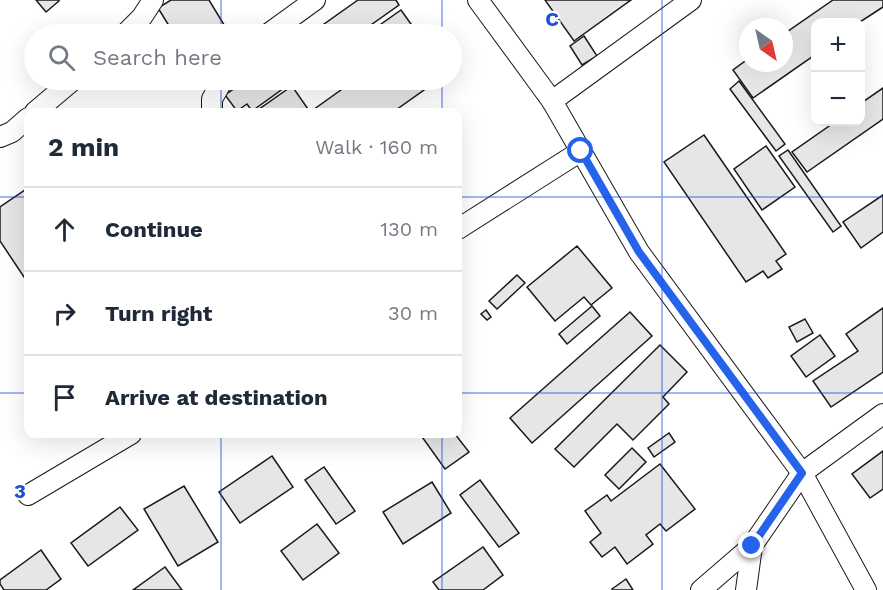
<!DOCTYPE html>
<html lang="en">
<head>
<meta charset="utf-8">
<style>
	:root { --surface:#fff; --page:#f6f6f7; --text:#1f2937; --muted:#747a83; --line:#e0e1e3 }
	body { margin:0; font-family:"Work Sans",sans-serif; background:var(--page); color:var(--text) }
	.controls { position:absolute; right:18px; top:18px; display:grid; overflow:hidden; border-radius:12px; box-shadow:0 6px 24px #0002 }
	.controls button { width:54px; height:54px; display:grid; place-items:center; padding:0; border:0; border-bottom:2px solid var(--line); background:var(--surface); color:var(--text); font:30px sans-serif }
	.compass { position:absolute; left:739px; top:18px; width:54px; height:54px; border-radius:50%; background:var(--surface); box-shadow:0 6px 24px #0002; rotate:146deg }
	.stop { position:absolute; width:18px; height:18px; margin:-14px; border:4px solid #2563eb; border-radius:50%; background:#fff }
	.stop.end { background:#2563eb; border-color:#fff; box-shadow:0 2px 6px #0008 }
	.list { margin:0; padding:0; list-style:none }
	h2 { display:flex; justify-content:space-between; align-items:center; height:78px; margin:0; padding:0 24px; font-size:26px }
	h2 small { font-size:20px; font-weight:400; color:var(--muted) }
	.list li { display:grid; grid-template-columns:39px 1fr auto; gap:18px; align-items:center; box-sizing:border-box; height:84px; padding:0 24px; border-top:2px solid var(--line) }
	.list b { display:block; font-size:22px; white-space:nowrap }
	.list em { font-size:20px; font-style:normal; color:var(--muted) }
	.icon { flex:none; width:33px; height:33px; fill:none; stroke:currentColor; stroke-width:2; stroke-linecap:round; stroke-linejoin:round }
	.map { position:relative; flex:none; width:883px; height:590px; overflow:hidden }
	.search { position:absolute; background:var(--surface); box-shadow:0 6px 24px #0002; left:24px; top:24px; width:438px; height:66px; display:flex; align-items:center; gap:15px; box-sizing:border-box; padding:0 21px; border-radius:33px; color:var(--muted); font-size:22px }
	.panel { position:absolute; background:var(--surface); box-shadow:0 6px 24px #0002; left:24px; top:108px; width:438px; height:330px; border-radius:12px }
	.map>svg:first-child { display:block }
	.building { fill:#e6e6e6; stroke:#1a1a1a; stroke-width:1.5 }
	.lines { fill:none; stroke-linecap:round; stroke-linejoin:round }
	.minor-casing { stroke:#1a1a1a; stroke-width:22 }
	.minor { stroke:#fff; stroke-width:20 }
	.route { stroke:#2563eb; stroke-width:8 }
	.grid { fill:none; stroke:#1d4ed8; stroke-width:1.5; stroke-opacity:0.55 }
	.grid-label { font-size:20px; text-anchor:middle; font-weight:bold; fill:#1d4ed8; stroke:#fff; stroke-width:4.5; stroke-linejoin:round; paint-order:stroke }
</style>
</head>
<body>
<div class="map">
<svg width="883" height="590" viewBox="0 0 883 590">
	<rect width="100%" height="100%" fill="#fff"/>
	<!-- building -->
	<g class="building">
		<polygon points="36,0 59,0 59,1 46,12"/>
		<polygon points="171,0 209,0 226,28 216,34 174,34 158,8"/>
		<polygon points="358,0 396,0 399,5 358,34 310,34"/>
		<polygon points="545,0 631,0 574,41"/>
		<polygon points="833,0 883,0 883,7 860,22 816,22 816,54 753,98 733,70 748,59 748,63 784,63 784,34"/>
		<polygon points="401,10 418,34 367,34"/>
		<polygon points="584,36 597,56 582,65 570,46"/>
		<polygon points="247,80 295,80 252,111 247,104 237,111 225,95"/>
		<polygon points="355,80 427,80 431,85 393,112 255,112 292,86 310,112"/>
		<polygon points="739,81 785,144 776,151 730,89"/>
		<polygon points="883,88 883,119 807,172 792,152 835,122 860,122 860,104"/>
		<polygon points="704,135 786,254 776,261 782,269 768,278 763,271 746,282 664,162"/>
		<polygon points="766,146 795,187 762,210 734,169"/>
		<polygon points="788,150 841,226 833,232 779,156"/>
		<polygon points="28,188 28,283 0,241 0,207"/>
		<polygon points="883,195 883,232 861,248 843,222"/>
		<polygon points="577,246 612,288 591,305 584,297 555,321 527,287"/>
		<polygon points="517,275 525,283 497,309 489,301"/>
		<polygon points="592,306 600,316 567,344 559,334"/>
		<polygon points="883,308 883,372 831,407 813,381 858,351 846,334"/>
		<polygon points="486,310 491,317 487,320 481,314"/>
		<polygon points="630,312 652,336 532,443 510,418"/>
		<polygon points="805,319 813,333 797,342 789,327"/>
		<polygon points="820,335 835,356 806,377 791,356"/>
		<polygon points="660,345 687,372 663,397 669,404 633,440 617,424 574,467 555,449"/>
		<polygon points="669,433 675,442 654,457 648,448"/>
		<polygon points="420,434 455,434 469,452 445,469"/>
		<polygon points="632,448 646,462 619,489 605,475"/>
		<polygon points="883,451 883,489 870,498 852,474"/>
		<polygon points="272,456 293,487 240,523 219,492"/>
		<polygon points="660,464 695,509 666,531 660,524 646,535 653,544 627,564 615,547 602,557 590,542 601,533 585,511 607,495 611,501"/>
		<polygon points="324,467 355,511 336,524 305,480"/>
		<polygon points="480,480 519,533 499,547 460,495"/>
		<polygon points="432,482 451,513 403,544 383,512"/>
		<polygon points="184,486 218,542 178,566 144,509"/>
		<polygon points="120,507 138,530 88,566 71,543"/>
		<polygon points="317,524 339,553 303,580 281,551"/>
		<polygon points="483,547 503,575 483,590 439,590 433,582"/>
		<polygon points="41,550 61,579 46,590 4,590 0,584 0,580"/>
		<polygon points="165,567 182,590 133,590"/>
		<polygon points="626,579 633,590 613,590 612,589"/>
	</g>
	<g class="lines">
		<defs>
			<g id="minor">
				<polyline points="478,0 552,101"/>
				<polyline points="691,0 552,101 639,252 802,473 866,590"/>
				<polyline points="125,34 142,17 153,0"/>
				<polyline points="268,34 315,0"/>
				<polyline points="35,112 73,80"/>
				<polyline points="212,112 212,99 223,80"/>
				<polyline points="0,137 12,132 28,118"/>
				<polyline points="458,229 581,151"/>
				<polyline points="28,495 131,434"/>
				<polyline points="701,590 752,546"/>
				<polyline points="746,590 752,546 802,473 883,414"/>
			</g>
		</defs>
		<!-- minor casing -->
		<use href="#minor" class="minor-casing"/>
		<!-- minor -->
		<use href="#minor" class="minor"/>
	</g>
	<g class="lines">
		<!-- route -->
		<polyline class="route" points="581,151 639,252 802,473 752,546"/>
	</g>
	<!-- grid -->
	<path class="grid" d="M 221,0 L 221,34M 442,0 L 442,34M 662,0 L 662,590M 221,80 L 221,112M 442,80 L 442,112M 0,197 L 28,197M 458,197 L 883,197M 0,393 L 28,393M 458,393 L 883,393M 221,434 L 221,590M 442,434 L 442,590"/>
	<g class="grid-label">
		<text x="552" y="26">C</text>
		<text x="20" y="498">3</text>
	</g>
</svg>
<div class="controls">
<button>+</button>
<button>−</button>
</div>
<svg class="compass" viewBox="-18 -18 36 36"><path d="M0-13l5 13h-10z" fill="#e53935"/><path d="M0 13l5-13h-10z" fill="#747a83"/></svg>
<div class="stop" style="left:581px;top:151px"></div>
<div class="stop end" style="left:752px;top:546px"></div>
<div class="search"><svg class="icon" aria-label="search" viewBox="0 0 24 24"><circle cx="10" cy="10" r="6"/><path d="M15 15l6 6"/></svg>Search here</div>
<section class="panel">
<h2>2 min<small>Walk · 160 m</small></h2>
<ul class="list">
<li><svg class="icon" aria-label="ahead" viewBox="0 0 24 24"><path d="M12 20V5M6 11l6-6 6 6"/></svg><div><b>Continue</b></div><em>130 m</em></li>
<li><svg class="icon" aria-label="right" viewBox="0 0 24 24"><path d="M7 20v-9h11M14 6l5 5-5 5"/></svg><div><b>Turn right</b></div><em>30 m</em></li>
<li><svg class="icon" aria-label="arrive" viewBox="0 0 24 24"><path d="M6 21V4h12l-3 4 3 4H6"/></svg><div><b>Arrive at destination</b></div></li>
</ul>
</section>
</div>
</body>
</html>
